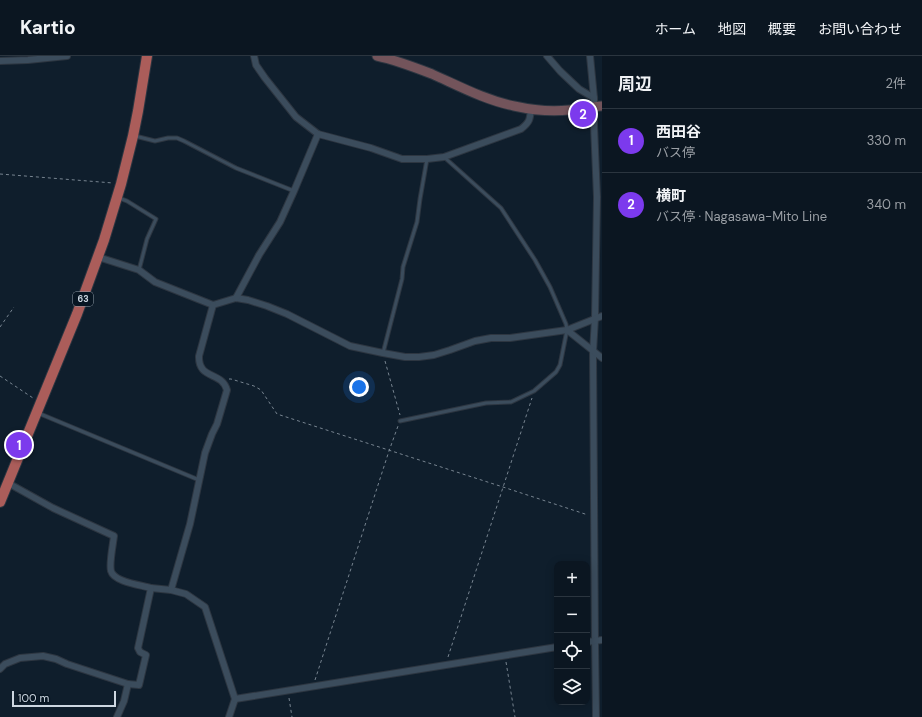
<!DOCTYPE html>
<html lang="ja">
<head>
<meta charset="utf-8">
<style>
	:root { --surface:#0b1621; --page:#141f2a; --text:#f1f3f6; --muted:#9a9fa5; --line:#2b353f; --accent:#7c3aed }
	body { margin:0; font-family:"DM Sans","Noto Sans JP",sans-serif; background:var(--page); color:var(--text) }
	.controls { position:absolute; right:12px; bottom:12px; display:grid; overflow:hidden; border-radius:8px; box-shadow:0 2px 10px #0003 }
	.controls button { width:36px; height:36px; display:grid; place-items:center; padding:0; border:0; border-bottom:1px solid var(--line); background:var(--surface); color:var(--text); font:20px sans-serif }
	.scale { position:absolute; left:12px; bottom:10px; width:104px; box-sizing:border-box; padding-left:4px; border:2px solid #cdd7e1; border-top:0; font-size:11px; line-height:14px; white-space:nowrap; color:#cdd7e1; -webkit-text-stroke:3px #071522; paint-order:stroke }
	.you { position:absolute; left:359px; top:331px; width:14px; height:14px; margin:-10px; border:3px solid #fff; border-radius:50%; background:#1a73e8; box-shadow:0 0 0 6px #1a73e833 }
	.badge { display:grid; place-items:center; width:26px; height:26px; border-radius:50%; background:var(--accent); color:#fff; font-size:13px; font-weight:700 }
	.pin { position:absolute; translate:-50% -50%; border:2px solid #fff; box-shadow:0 1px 4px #0006 }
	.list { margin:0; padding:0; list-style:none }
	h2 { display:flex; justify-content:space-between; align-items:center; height:52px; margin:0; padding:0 16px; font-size:17px }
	h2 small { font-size:13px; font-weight:400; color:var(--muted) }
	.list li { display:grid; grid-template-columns:26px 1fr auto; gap:12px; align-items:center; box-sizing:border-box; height:64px; padding:0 16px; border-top:1px solid var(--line) }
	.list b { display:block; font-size:15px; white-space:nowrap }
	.list p { margin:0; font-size:13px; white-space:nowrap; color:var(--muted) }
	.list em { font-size:13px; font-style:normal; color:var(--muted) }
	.icon { flex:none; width:22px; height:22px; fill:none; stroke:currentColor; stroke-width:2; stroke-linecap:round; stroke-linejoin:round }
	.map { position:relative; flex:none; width:602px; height:661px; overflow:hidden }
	header { display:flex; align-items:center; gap:24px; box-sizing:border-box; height:56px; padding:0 20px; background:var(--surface); border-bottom:1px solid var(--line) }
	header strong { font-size:19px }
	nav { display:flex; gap:22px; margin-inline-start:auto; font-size:14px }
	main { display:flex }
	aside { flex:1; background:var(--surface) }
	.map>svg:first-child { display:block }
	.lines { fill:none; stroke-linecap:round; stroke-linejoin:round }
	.lane-casing { stroke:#2d3641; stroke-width:5 }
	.street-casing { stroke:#2d3641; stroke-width:8 }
	.secondary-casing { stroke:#2d3641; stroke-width:11 }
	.primary-casing { stroke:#2d3641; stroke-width:12 }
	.path { stroke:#778490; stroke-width:1; stroke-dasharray:3 3; stroke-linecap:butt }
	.lane { stroke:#3b4c5c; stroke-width:3 }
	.street { stroke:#3b4c5c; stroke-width:6 }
	.secondary { stroke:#73545b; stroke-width:9 }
	.primary { stroke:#ab5d5a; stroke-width:10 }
	.labels { text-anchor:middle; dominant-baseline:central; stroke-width:3.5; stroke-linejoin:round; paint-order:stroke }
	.shield { fill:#071522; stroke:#929da8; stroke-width:1 }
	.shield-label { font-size:9px; font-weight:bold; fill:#cdd7e1 }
</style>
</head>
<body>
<header>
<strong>Kartio</strong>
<nav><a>ホーム</a><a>地図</a><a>概要</a><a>お問い合わせ</a></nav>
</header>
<main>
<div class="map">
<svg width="602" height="661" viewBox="0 0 602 661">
	<rect width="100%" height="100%" fill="#0f1e2c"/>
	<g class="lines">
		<defs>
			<g id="lane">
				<polyline points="135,80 155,85 168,82 177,82 184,85 236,112 294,135"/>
				<polyline points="119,142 127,145 156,163 147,183 139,214"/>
				<polyline points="383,297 402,223 403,211 417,166 420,143 427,103"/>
				<polyline points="38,357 199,424"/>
				<polyline points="400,365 486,347 511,346 534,335 556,316 560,309 567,274 566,268 550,231 535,204 501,152 444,101"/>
			</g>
			<g id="street">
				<path d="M 254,0 L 256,9 L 265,22 L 296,61 L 318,78 L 371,92 L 402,103 L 427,103 L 444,101 L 521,73 C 530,66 530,63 531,53"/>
				<polyline points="547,0 560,15 579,33 594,42"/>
				<polyline points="590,0 594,42 594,69 597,141 595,262 593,296 595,585 596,661"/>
				<polyline points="0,5 28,4 67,0"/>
				<polyline points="98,201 139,214 155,226 213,249 236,242 248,244 267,250 287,258 350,290 383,297 405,301 419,301 434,299 450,294 475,285 491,282 510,282 567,274 602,260"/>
				<polyline points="236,242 259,199 280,166 294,135 318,78"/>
				<polyline points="567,274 602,302"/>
				<polyline points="151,532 171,534 186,538 205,551 235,643 229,661"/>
				<path d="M 171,534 L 190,468 L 205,397 L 212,378 L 217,368 L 227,334 C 222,315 198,324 199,300 L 213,249"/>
				<polyline points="587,586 602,584"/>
				<path d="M 0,613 L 5,608 L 20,602 L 43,600 L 56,603 L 67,608 L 128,628 L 139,629 L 146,599 L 140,596 L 138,592 L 151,532 C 141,529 114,526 111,515 C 109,508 113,488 114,480 L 53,452 L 8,427"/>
				<polyline points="235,643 557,591"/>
				<polyline points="117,661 124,645 128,628"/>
			</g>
			<path id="secondary" d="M 377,0 C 396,4 414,11 432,18 C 459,30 485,44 514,50 C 532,54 551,56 569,54 C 580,53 591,51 602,50"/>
			<polyline id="primary" points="0,446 77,258 104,184 121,128 133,80 138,55 147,0"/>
		</defs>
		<!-- lane casing -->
		<use href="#lane" class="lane-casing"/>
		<!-- street casing -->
		<use href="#street" class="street-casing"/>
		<!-- secondary casing -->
		<use href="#secondary" class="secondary-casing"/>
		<!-- primary casing -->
		<use href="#primary" class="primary-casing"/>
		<!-- path -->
		<g class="path">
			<polyline points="0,118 113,127"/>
			<polyline points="0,271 14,251"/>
			<polyline points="385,305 400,359"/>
			<polyline points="0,320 33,342"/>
			<polyline points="229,323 231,323 254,330 261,334 277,358 503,431 588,459"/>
			<polyline points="448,601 532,342"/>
			<polyline points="506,606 515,661"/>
			<polyline points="315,624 389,395 398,370"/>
			<polyline points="289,642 292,661"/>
		</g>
		<!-- lane -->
		<use href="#lane" class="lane"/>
		<!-- street -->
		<use href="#street" class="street"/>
		<!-- secondary -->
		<use href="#secondary" class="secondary"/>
		<!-- primary -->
		<use href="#primary" class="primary"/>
	</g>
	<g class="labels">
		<!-- shield labels -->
		<rect class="shield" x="73" y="236" width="20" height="14" rx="3"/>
		<g class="shield-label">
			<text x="83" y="243">63</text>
		</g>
	</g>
</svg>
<div class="controls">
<button>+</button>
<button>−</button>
<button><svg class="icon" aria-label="locate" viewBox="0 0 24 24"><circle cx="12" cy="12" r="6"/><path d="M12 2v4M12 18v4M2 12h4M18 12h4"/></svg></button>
<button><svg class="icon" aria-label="layers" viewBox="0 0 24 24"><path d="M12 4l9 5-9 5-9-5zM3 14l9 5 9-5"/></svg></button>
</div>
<div class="scale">100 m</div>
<div class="you"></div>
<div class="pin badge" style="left:19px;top:389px">1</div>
<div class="pin badge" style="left:583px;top:58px">2</div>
</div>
<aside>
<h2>周辺<small>2件</small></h2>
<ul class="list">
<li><span class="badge">1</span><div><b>西田谷</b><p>バス停</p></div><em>330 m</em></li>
<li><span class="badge">2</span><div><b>横町</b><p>バス停 · Nagasawa-Mito Line</p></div><em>340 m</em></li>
</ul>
</aside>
</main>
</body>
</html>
